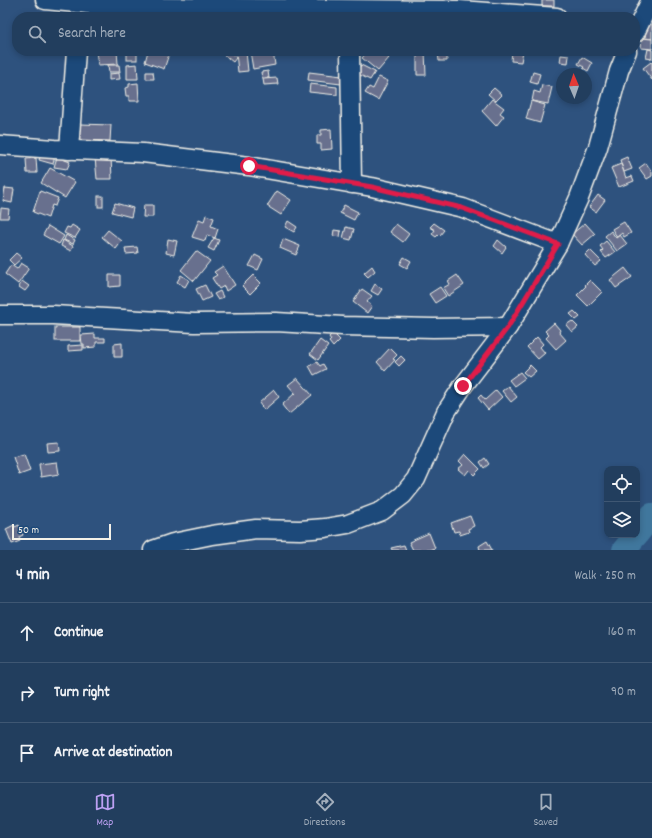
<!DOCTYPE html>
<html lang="en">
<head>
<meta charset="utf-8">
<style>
	:root { --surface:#223e5e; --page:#2a4564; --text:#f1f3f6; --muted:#a2aebc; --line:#3f5773; --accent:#bca0f2 }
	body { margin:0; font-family:Dekko,sans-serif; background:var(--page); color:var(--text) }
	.controls { position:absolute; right:12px; bottom:12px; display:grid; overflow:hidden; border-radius:8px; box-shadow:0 2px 6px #0003 }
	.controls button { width:36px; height:36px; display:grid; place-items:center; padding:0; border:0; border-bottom:1px solid var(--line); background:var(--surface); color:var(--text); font:20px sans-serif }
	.compass { position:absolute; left:556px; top:68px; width:36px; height:36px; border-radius:50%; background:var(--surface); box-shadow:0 2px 6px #0003; rotate:358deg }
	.scale { position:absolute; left:12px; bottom:10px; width:99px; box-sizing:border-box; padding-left:4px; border:2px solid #f4f1e8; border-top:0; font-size:11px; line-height:14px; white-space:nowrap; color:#f4f1e8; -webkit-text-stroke:3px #1f4a7a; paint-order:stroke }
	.stop { position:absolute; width:12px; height:12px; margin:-9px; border:3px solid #e11d48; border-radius:50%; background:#fff }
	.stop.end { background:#e11d48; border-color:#fff; box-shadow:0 1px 4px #0008 }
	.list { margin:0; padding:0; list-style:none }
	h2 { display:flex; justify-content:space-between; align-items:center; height:52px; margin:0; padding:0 16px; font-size:17px }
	h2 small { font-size:13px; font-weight:400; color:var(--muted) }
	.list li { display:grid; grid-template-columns:26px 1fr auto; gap:12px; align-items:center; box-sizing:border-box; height:60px; padding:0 16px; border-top:1px solid var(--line) }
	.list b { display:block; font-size:15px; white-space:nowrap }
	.list em { font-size:13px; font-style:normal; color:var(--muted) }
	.icon { flex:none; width:22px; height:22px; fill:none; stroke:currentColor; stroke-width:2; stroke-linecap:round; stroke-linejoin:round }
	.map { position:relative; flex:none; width:652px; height:550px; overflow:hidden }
	.search { position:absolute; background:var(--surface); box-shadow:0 2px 6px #0003; left:12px; right:12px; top:12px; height:44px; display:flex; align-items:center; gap:10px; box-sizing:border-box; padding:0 14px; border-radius:16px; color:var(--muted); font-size:15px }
	.sheet { height:232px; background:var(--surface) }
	nav { display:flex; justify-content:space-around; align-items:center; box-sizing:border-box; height:56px; border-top:1px solid var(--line); background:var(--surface); font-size:11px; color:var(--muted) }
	nav a { display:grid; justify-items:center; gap:2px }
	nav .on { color:var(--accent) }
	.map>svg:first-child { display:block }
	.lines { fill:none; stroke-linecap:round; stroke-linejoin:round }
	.river { stroke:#40779d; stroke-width:24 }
	.building { fill:#68708e; stroke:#f4f1e8 }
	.minor-casing { stroke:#f4f1e8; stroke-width:21 }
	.minor { stroke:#1f4a7a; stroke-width:18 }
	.route { stroke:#e11d48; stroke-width:5 }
</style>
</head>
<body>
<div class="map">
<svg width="652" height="550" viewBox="0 0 652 550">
	<rect width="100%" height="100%" fill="#2e527e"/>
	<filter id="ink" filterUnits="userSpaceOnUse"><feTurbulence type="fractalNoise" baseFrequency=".025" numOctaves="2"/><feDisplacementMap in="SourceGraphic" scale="8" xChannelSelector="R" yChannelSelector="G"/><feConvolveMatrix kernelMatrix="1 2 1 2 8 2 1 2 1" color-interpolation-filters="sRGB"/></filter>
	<g filter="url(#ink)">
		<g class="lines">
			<!-- river -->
			<g class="river">
				<polyline points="637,534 652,515"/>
				<polyline points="624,550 636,535"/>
			</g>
		</g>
		<!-- building -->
		<g class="building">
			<rect x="542" y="0" width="12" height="6"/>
			<polygon points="647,23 652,24 652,39 645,38"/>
			<polygon points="642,38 652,39 652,49 641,48"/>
			<polygon points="648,49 652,50 652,59 646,58"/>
			<polygon points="96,51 117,51 118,64 98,65"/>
			<rect x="127" y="51" width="10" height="9"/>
			<polygon points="148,51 170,51 164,69 145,62"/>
			<polygon points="225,51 237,51 234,56 236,58 233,62 223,54"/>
			<polygon points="250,51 273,51 275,65 253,69"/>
			<polygon points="368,51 381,51 389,58 378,71 362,58"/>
			<polygon points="417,51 425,51 426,75 417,75"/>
			<polygon points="512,51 523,51 521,62 511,61"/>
			<polygon points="246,52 248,71 238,72 236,53"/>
			<polygon points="447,52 447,61 439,61 438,53"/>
			<polygon points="561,55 569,56 568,63 560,62"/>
			<polygon points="582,57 592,63 588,71 583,68 584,67 578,64"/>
			<polygon points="651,62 652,63 652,80 643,68"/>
			<polygon points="137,64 138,79 127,79 127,65"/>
			<polygon points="108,65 119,65 120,72 109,72"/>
			<polygon points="361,65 375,72 370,80 356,73"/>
			<polygon points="268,71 269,78 262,78 261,72"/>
			<polygon points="146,72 153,72 154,79 146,79"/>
			<polygon points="309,72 342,76 341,84 308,80"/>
			<polygon points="533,72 540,74 537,84 530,82"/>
			<polygon points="119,73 120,79 109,80 109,74"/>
			<polygon points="379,77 388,81 378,100 365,93 369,87 373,89"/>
			<polygon points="277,78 278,84 264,85 263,79"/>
			<polygon points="138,83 139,101 129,101 129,96 126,96 125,88 129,87 129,84"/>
			<polygon points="310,84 337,87 337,95 309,92"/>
			<polygon points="542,85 552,87 548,104 532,101 534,91 540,93"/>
			<polygon points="494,88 502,95 496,101 488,94"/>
			<polygon points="492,99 504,108 500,113 504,116 496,126 482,111"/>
			<polygon points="531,101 545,105 540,123 526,119"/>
			<polygon points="80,124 111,125 110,141 79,140"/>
			<polygon points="331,129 332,149 321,150 321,144 317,144 317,135 321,135 321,130"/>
			<polygon points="41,153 55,156 53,164 39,160"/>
			<polygon points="57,157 70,162 67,169 54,167"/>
			<polygon points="111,157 112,179 97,179 95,158"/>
			<polygon points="627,157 632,169 624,172 620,160"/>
			<polygon points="36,158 37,173 27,173 26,159"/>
			<polygon points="646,163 652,172 652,176 647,179 639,168"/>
			<polygon points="621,164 626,178 632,176 634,181 619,187 611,168"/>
			<polygon points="50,168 75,182 65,198 41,183"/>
			<polygon points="5,188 14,189 12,203 3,201"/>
			<polygon points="40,191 58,198 55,206 52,205 48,218 33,212"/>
			<polygon points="277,191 291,200 281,215 267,206"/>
			<polygon points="598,195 605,200 596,212 589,207"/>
			<rect x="98" y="196" width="5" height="11"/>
			<polygon points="115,203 133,208 131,217 112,212"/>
			<polygon points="144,205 153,205 153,217 143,217"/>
			<polygon points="344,205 358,212 354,220 340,213"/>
			<polygon points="1,208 9,209 8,218 0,218"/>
			<polygon points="206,215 214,218 211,226 218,229 215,238 207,235 205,241 192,237 199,219 204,221"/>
			<polygon points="288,221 297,227 294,232 285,227"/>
			<polygon points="624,222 631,233 624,237 622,233 617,237 612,229"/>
			<polygon points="434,223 444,230 440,235 439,234 436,237 432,234 435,230 430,227"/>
			<polygon points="585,223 595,234 582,245 572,234"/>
			<polygon points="396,224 409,234 403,242 390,232"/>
			<polygon points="72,225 80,230 75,238 64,233 67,227 70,228"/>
			<polygon points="48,226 64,236 59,244 43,235"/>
			<polygon points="346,227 354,229 351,240 343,238"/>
			<polygon points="108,230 122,241 116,249 102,237"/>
			<polygon points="334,230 341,231 340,237 333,236"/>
			<polygon points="611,231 616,238 620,235 627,244 617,251 605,236"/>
			<polygon points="66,235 75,240 73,244 64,240"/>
			<polygon points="214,238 219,240 214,251 208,248"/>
			<polygon points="168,239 177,241 174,255 166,253"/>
			<polygon points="283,239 300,246 296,255 280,248"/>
			<polygon points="63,240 73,246 71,251 61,246"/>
			<polygon points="498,240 506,247 502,253 494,246"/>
			<polygon points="606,241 615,252 606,258 601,252 603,250 600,246"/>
			<polygon points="137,247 138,253 126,254 125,248"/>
			<polygon points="590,250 601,261 595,266 585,255"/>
			<polygon points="196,251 210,261 194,281 181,270"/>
			<polygon points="16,253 22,258 14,265 9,260"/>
			<polygon points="255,255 263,259 258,270 249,266"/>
			<polygon points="404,257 411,261 407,268 400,264"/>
			<polygon points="21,263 29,268 18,284 5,274 11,265 17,269"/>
			<polygon points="223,266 235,285 226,291 224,286 219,289 212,278 217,275 214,272"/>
			<polygon points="372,266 375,271 368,277 364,273"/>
			<polygon points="625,268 632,277 616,288 610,280"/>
			<polygon points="109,275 120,275 120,286 109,287"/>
			<polygon points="181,275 189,280 185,287 177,282"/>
			<polygon points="253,275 261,283 250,294 242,286"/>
			<polygon points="457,275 464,285 448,296 443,288 450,284 448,281"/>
			<polygon points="590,280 602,292 588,306 577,295 586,286 585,285"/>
			<polygon points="22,281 29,286 25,291 19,287"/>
			<polygon points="375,284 382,289 378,295 371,291"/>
			<polygon points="205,285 211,297 202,301 196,289"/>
			<polygon points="440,287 446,296 435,303 429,294"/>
			<polygon points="362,289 372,296 367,302 372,306 367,313 353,302"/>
			<polygon points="220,291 223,297 218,300 214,294"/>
			<polygon points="574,311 580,317 576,320 570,314"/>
			<polygon points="572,321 578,327 572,332 566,325"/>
			<polygon points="554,323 560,330 559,332 566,340 556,349 546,338 549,335 545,331"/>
			<rect x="55" y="327" width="25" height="14"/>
			<polygon points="333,333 340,340 333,347 329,342 331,340 329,337"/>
			<polygon points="95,334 95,338 105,338 105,342 96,342 96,347 84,348 84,344 82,344 81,335"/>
			<polygon points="537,337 543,344 540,347 545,353 538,359 527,347"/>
			<polygon points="320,340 328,346 318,360 310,354"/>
			<polygon points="122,343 122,357 114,357 114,344"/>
			<polygon points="83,345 83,350 68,351 68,346"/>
			<polygon points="390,348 397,355 393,359 395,360 385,371 377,362"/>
			<polygon points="401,356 405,360 399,366 395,362"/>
			<polygon points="317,362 320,366 323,364 326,369 314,375 309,366"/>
			<polygon points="530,365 536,371 529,377 523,372"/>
			<polygon points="520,372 525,378 514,386 509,380"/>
			<polygon points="297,378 312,395 289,414 282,405 295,393 288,385"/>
			<polygon points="508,386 517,397 511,402 502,391"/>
			<polygon points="274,390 279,397 264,410 259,403"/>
			<polygon points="496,390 502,397 488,410 478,398 481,395 485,400"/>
			<polygon points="59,442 60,451 48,452 47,443"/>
			<polygon points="24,454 30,471 19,475 13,457"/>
			<polygon points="465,454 480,469 474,475 469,470 465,475 458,469 463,465 459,461"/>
			<polygon points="485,458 489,464 484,468 480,462"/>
			<polygon points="57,462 59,474 41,477 39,464"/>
			<polygon points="470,516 474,526 468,529 469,532 460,535 459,531 454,532 451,523"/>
			<polygon points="14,525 15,527 19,525 23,535 19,537 20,541 12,544 6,529"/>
			<polygon points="429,533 435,548 430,550 413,550 409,542"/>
			<polygon points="487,541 492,550 480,550 479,546"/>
			<polygon points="404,545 406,550 392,550 391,548"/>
		</g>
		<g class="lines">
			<defs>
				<g id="minor">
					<polyline points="45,0 118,7 460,10 557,17"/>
					<polyline points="635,33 651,0"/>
					<polyline points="350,51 352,184"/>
					<polyline points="0,145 54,149 143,153 249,166 372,187 463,208 558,244"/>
					<polyline points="69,150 76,51"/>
					<polyline points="0,315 53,315 194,323 276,322 343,326 433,328 508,327"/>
					<polyline points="153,550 173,543 212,535 256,529 300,530 325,528 348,524 382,511 403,495 416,479 446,412 463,386 508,327 558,244 579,198 598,147 619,71 627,51"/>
				</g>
			</defs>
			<!-- minor casing -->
			<use href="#minor" class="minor-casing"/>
			<!-- minor -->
			<use href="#minor" class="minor"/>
		</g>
	</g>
	<g class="lines" filter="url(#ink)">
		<!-- route -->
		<polyline class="route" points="249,166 372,187 462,208 558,244 508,327 463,386"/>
	</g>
</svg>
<div class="controls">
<button><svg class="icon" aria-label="locate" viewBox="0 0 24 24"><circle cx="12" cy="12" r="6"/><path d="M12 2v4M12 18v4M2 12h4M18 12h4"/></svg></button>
<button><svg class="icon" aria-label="layers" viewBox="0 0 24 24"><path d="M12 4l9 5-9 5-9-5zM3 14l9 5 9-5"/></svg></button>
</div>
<svg class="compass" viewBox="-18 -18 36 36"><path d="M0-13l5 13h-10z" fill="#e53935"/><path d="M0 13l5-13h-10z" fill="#a2aebc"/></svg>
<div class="scale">50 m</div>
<div class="stop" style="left:249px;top:166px"></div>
<div class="stop end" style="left:463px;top:386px"></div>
<div class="search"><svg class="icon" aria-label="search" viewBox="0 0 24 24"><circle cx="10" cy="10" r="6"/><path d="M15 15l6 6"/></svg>Search here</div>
</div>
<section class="sheet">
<h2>4 min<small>Walk · 250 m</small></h2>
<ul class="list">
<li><svg class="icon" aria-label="ahead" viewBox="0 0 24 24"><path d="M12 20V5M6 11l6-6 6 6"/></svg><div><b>Continue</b></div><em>160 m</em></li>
<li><svg class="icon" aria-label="right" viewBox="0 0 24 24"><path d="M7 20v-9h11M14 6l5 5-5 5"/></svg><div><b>Turn right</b></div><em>90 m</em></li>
<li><svg class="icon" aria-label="arrive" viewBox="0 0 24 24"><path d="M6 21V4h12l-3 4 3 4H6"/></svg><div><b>Arrive at destination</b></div></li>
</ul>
</section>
<nav>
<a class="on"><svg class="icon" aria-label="map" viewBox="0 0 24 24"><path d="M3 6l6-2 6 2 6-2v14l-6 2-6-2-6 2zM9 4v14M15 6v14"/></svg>Map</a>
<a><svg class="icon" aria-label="directions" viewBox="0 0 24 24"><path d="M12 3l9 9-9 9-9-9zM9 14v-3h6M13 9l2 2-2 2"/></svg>Directions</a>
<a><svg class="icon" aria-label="saved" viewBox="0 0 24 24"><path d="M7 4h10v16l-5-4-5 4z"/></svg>Saved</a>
</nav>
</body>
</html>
